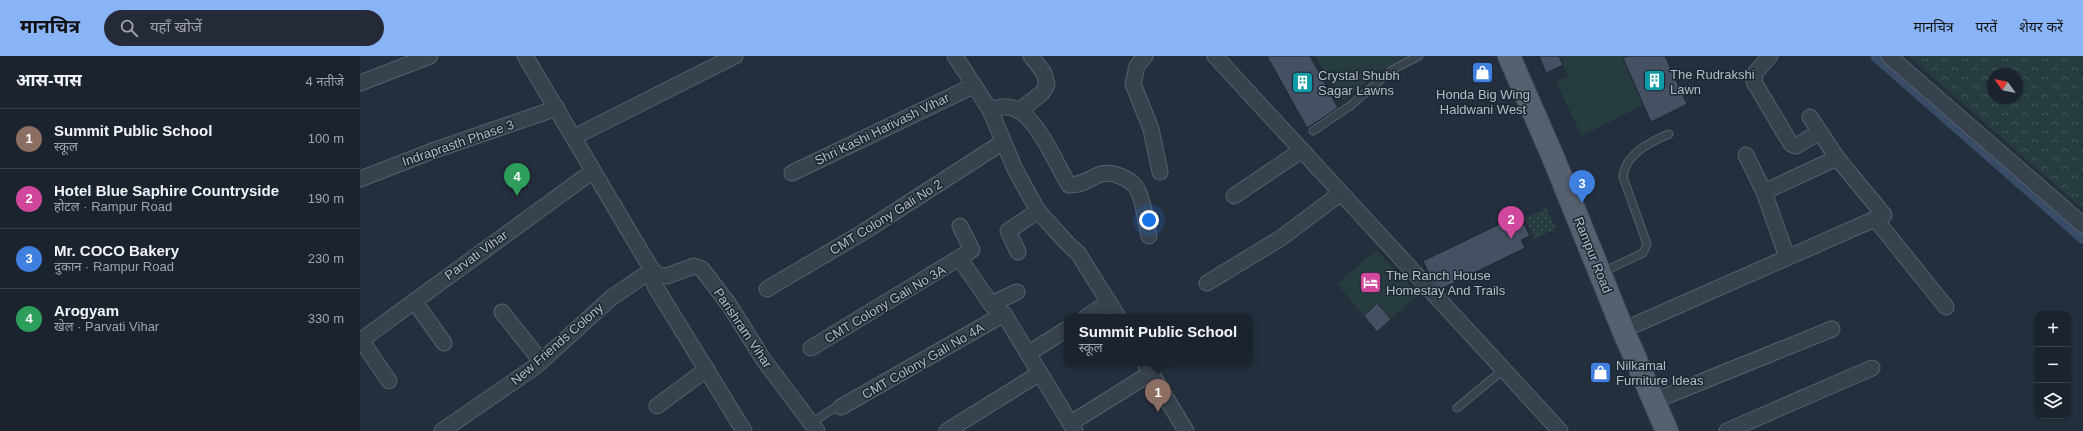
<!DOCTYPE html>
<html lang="hi">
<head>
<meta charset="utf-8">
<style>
	:root { --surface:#1b232e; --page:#242b36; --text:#f1f3f6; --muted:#a0a4aa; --line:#39404a; --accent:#8ab4f8 }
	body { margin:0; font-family:Helvetica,"Noto Sans Devanagari",sans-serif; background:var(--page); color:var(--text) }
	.controls { position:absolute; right:12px; bottom:12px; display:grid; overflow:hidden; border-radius:8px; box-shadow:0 1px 3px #0004 }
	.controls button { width:36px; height:36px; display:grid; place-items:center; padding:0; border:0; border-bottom:1px solid var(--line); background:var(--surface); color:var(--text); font:20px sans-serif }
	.compass { position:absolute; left:1627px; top:12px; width:36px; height:36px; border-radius:50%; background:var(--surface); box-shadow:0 1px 3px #0004; rotate:303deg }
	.you { position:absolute; left:789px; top:164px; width:14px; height:14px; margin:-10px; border:3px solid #fff; border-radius:50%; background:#1a73e8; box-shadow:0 0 0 6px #1a73e833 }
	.badge { display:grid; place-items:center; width:26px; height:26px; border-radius:50%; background:var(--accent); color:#fff; font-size:13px; font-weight:700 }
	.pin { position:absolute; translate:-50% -33px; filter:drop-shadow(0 1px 2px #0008) }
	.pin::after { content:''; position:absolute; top:21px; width:14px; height:12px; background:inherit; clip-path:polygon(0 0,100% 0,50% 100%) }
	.popup { position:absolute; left:704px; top:258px; width:188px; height:52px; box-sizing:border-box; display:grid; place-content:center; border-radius:8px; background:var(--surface); filter:drop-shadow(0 1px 3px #0005); font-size:13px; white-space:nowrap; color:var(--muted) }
	.popup b { font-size:15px; color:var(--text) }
	.popup::after { content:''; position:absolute; left:50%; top:100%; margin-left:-8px; border:8px solid transparent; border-top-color:var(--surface) }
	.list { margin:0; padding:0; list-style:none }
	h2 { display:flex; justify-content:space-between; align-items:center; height:52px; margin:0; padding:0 16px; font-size:17px }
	h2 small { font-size:13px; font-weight:400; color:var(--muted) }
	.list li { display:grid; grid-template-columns:26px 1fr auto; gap:12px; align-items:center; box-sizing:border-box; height:60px; padding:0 16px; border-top:1px solid var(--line) }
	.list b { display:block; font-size:15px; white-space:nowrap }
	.list p { margin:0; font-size:13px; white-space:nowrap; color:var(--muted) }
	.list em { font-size:13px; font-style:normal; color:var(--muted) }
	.icon { flex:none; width:22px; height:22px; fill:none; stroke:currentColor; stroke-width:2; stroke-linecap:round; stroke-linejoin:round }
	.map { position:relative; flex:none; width:1723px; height:375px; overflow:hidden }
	header { display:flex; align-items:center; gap:24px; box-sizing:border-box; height:56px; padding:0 20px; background:var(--accent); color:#111 }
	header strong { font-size:19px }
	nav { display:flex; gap:22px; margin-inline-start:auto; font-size:14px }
	.search { width:280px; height:36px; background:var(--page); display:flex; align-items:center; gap:10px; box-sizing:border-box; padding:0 14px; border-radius:22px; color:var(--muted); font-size:15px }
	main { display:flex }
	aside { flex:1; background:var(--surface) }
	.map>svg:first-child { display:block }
	.green { fill:#263c3f }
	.forest { fill:url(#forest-crowns); fill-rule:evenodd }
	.garden { fill:url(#garden-dots) }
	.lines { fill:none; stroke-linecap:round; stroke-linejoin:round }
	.canal { stroke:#394c67; stroke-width:13 }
	.building { fill:#455162; stroke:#1f2835 }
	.service-casing { stroke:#565f6c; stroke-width:9 }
	.minor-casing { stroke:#565f6c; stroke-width:17 }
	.primary-casing { stroke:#414a57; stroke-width:24 }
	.service { stroke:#38414e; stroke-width:7 }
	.minor { stroke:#38414e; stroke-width:15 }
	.primary { stroke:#56606e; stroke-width:22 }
	.labels { text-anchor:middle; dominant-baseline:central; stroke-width:3; stroke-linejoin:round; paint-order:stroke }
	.poi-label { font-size:13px; fill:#b4bcc9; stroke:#1d2633; text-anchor:start }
	.street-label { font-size:13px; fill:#b4bcc9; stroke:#1d2633 }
</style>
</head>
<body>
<header>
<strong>मानचित्र</strong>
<div class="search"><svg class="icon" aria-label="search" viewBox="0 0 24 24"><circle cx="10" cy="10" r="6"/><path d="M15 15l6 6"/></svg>यहाँ खोजें</div>
<nav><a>मानचित्र</a><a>परतें</a><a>शेयर करें</a></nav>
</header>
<main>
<aside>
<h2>आस-पास<small>4 नतीजे</small></h2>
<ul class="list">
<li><span class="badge" style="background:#8d6e63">1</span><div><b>Summit Public School</b><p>स्कूल</p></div><em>100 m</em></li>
<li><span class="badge" style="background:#d1479c">2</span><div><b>Hotel Blue Saphire Countryside</b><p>होटल · Rampur Road</p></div><em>190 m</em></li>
<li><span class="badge" style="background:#3f7fe0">3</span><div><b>Mr. COCO Bakery</b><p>दुकान · Rampur Road</p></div><em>230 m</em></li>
<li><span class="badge" style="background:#2e9e5b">4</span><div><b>Arogyam</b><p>खेल · Parvati Vihar</p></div><em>330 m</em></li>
</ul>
</aside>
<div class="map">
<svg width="1723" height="375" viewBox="0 0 1723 375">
	<defs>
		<pattern id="forest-crowns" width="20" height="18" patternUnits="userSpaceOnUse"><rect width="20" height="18" fill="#263c3f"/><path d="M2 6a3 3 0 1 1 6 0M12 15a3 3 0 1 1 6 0" fill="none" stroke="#435659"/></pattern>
		<pattern id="garden-dots" width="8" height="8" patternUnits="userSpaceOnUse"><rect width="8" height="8" fill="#263c3f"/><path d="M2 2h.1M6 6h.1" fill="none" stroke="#435659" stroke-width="1.8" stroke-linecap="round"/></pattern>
	</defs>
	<rect width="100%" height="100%" fill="#242f3e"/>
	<!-- green -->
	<g class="green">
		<polygon points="955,0 1051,0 1021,14 983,45"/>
		<polygon points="1199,0 1268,0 1263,3 1283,49 1222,80 1196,26 1208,20"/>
		<polygon points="1016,194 1058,238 1031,263 1017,247 1004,260 977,228"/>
	</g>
	<!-- forest -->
	<path class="forest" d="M 1549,0 L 1723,0 L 1723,153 ZM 1633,18 L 1657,18 L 1657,42 L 1633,42 Z"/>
	<!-- garden -->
	<polygon class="garden" points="1186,152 1196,172 1175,183 1165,163"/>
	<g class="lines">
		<!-- canal -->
		<polyline class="canal" points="1517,0 1723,181"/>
	</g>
	<!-- building -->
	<g class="building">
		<polygon points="907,0 950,0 978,52 947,72"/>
		<polygon points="1179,0 1199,0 1203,9 1186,17"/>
		<polygon points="1268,0 1305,0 1327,48 1291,66 1263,2"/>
		<polygon points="1148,164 1149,167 1152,166 1155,172 1164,168 1170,180 1161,184 1165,192 1081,233 1071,222 1063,205"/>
		<polygon points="1017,247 1031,263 1017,276 1004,260"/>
	</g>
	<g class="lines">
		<defs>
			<g id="service">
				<polyline points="953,75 990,50 1032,14 1059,0"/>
				<path d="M 1243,216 L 1283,197 L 1287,188 L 1263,121 C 1265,98 1290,86 1309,78"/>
				<polyline points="1097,352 1143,314"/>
				<polyline points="451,367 476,351 481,351"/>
			</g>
			<g id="minor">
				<polyline points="165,0 292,214 295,230 384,375"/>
				<polyline points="595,0 630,54 655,113 678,155 708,188 718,197 758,261"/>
				<polyline points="785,0 777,10 773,28 791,73 800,116"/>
				<polyline points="855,0 1200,375"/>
				<polyline points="1410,0 1395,17 1394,26 1431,88 1436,90 1460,76"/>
				<polyline points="1529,0 1723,169"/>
				<polyline points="0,27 70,0"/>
				<path d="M 630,54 C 635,53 643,50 648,51 C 675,53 696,109 709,129 C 721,130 730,122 741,118 C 753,115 773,123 778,135 C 784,146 786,168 789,180"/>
				<polyline points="659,55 682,37 687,29 684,17 671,0"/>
				<polyline points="214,81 375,0"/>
				<polyline points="1386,99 1404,136 1427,201"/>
				<polyline points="432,117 613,30"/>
				<polyline points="0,123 75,94 197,52"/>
				<polyline points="1404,136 1477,102"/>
				<polyline points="874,140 942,94"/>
				<polyline points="1516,164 1586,251"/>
				<polyline points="658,196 648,175 678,155"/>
				<polyline points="600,203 631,248 637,254 644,258 715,375"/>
				<polyline points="292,214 298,219 307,220 334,210 342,213 370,250 403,303 457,375"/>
				<polyline points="847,227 921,182 981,137"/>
				<polyline points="407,233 505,175 643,86"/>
				<polyline points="54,245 84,287"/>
				<polyline points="631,248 657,236"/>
				<polyline points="142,256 181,305"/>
				<polyline points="726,261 749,246"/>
				<polyline points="1263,274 1524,159 1477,102 1450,61"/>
				<polyline points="1,284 29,325"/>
				<polyline points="0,285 233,115"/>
				<polyline points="451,292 612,194 600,170"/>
				<polyline points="669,297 707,273"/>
				<polyline points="785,307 826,375"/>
				<polyline points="1294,345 1472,273"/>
				<polyline points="297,350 347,313"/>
				<polyline points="481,351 644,258"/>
				<polyline points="711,367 791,317"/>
				<polyline points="82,375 176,310 251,242 292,214"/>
				<polyline points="587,375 680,317"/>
				<polyline points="1367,375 1512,312"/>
			</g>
			<polyline id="primary" points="1149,0 1193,101 1263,274 1307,375"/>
		</defs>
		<!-- service casing -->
		<use href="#service" class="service-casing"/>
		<!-- minor casing -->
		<use href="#minor" class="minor-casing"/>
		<!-- primary casing -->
		<use href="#primary" class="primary-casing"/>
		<!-- service -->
		<use href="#service" class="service"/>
		<!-- minor -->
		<use href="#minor" class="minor"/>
		<!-- primary -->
		<use href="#primary" class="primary"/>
	</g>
	<!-- icons -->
	<defs>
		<symbol id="shop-square" viewBox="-11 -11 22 22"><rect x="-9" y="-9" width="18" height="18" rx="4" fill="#3f7fe0" stroke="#1d2633"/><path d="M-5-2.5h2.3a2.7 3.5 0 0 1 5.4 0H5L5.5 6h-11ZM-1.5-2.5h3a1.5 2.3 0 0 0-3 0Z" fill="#fff"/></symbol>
		<symbol id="building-square" viewBox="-11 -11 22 22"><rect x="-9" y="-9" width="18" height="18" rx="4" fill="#0f9aa8" stroke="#1d2633"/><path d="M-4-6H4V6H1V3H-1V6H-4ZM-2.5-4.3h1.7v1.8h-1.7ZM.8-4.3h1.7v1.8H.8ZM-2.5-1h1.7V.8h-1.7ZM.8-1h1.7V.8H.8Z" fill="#fff"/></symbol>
		<symbol id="hotel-square" viewBox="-11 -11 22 22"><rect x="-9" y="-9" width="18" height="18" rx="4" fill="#d1479c" stroke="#1d2633"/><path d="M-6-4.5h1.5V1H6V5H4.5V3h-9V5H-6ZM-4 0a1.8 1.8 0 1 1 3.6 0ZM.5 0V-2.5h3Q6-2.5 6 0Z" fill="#fff"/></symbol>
	</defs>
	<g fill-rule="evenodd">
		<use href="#shop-square" x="1110" y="4" width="25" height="25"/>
		<use href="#building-square" x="1282" y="12" width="25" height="25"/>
		<use href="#building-square" x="930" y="14" width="25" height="25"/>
		<use href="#hotel-square" x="998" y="214" width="25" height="25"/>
		<use href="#shop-square" x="1228" y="304" width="25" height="25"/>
	</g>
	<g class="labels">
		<!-- poi labels -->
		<g class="poi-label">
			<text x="1310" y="18">The Rudrakshi<tspan x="1310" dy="15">Lawn</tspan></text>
			<text x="958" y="19">Crystal Shubh<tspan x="958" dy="15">Sagar Lawns</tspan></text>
			<text x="1123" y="38" text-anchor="middle">Honda Big Wing<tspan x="1123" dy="15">Haldwani West</tspan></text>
			<text x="1026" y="219">The Ranch House<tspan x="1026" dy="15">Homestay And Trails</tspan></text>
			<text x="1256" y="309">Nilkamal<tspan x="1256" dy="15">Furniture Ideas</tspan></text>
		</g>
		<!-- street labels -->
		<g class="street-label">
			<text transform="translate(522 73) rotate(-26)">Shri Kashi Harivash Vihar</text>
			<text transform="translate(98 87) rotate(-19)">Indraprasth Phase 3</text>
			<text transform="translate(526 161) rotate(-32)">CMT Colony Gali No 2</text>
			<text transform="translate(116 199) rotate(-36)">Parvati Vihar</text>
			<text transform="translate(1233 199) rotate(68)">Rampur Road</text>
			<text transform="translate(525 248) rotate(-31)">CMT Colony Gali No 3A</text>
			<text transform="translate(383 272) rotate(56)">Parishram Vihar</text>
			<text transform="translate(197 288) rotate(-41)">New Friends Colony</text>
			<text transform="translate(563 305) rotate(-30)">CMT Colony Gali No 4A</text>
		</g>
	</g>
</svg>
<div class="controls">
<button>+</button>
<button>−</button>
<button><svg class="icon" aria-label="layers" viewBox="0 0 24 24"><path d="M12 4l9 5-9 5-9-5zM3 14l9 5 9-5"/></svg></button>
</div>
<svg class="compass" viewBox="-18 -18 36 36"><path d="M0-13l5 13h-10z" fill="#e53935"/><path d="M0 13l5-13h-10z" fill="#a0a4aa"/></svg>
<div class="you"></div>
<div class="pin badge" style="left:798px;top:356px;background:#8d6e63">1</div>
<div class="popup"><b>Summit Public School</b>स्कूल</div>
<div class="pin badge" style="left:1151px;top:183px;background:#d1479c">2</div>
<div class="pin badge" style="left:1222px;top:147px;background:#3f7fe0">3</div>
<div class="pin badge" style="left:157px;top:140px;background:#2e9e5b">4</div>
</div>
</main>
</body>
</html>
